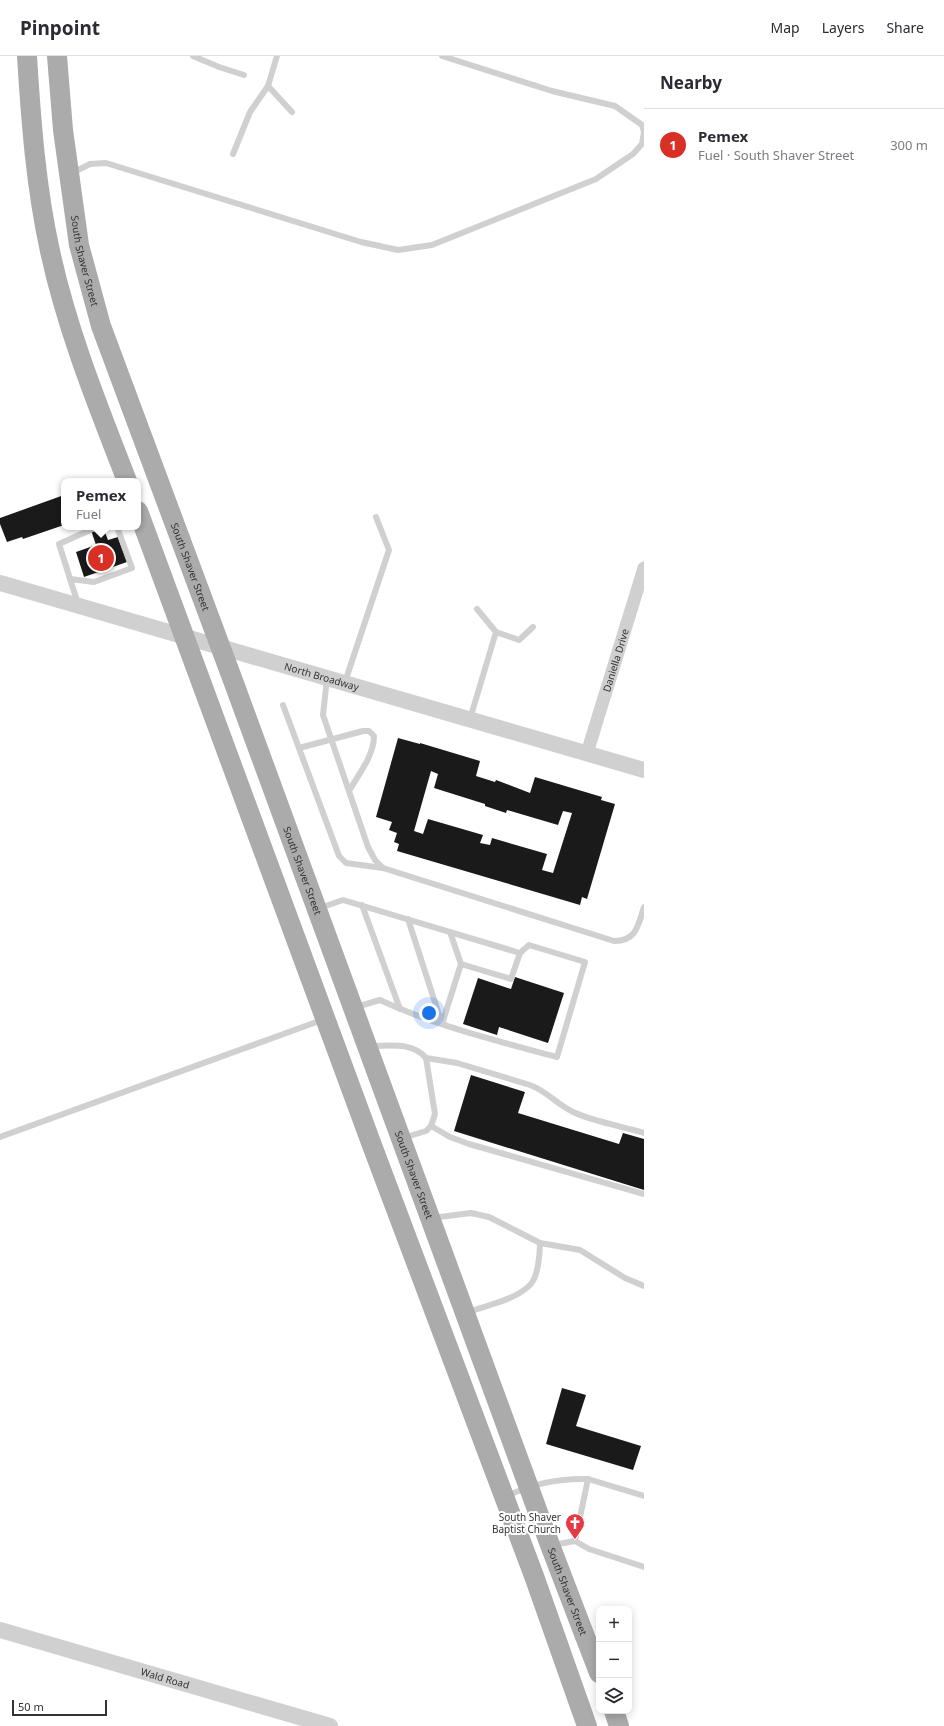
<!DOCTYPE html>
<html lang="en">
<head>
<meta charset="utf-8">
<style>
	:root { --surface:#fff; --page:#f2f2f3; --text:#2b2b33; --muted:#7c7c81; --line:#e1e1e2; --accent:#d93025 }
	body { margin:0; font-family:"Noto Sans",sans-serif; background:var(--page); color:var(--text) }
	.controls { position:absolute; right:12px; bottom:12px; display:grid; overflow:hidden; border-radius:8px; box-shadow:0 2px 10px #0003 }
	.controls button { width:36px; height:36px; display:grid; place-items:center; padding:0; border:0; border-bottom:1px solid var(--line); background:var(--surface); color:var(--text); font:20px sans-serif }
	.scale { position:absolute; left:12px; bottom:10px; width:95px; box-sizing:border-box; padding-left:4px; border:2px solid #333; border-top:0; font-size:11px; line-height:14px; white-space:nowrap; color:#333; -webkit-text-stroke:3px #fff; paint-order:stroke }
	.you { position:absolute; left:429px; top:957px; width:14px; height:14px; margin:-10px; border:3px solid #fff; border-radius:50%; background:#1a73e8; box-shadow:0 0 0 6px #1a73e833 }
	.badge { display:grid; place-items:center; width:26px; height:26px; border-radius:50%; background:var(--accent); color:#fff; font-size:13px; font-weight:700 }
	.pin { position:absolute; translate:-50% -50%; border:2px solid #fff; box-shadow:0 1px 4px #0006 }
	.popup { position:absolute; left:61px; top:422px; width:80px; height:52px; box-sizing:border-box; display:grid; place-content:center; border-radius:8px; background:var(--surface); filter:drop-shadow(0 1px 3px #0005); font-size:13px; white-space:nowrap; color:var(--muted) }
	.popup b { font-size:15px; color:var(--text) }
	.popup::after { content:''; position:absolute; left:50%; top:100%; margin-left:-8px; border:8px solid transparent; border-top-color:var(--surface) }
	.list { margin:0; padding:0; list-style:none }
	h2 { display:flex; justify-content:space-between; align-items:center; height:52px; margin:0; padding:0 16px; font-size:17px }
	h2 small { font-size:13px; font-weight:400; color:var(--muted) }
	.list li { display:grid; grid-template-columns:26px 1fr auto; gap:12px; align-items:center; box-sizing:border-box; height:72px; padding:0 16px; border-top:1px solid var(--line) }
	.list b { display:block; font-size:15px; white-space:nowrap }
	.list p { margin:0; font-size:13px; white-space:nowrap; color:var(--muted) }
	.list em { font-size:13px; font-style:normal; color:var(--muted) }
	.icon { flex:none; width:22px; height:22px; fill:none; stroke:currentColor; stroke-width:2; stroke-linecap:round; stroke-linejoin:round }
	.map { position:relative; flex:none; width:644px; height:1670px; overflow:hidden }
	header { display:flex; align-items:center; gap:24px; box-sizing:border-box; height:56px; padding:0 20px; background:var(--surface); border-bottom:1px solid var(--line) }
	header strong { font-size:19px }
	nav { display:flex; gap:22px; margin-inline-start:auto; font-size:14px }
	main { display:flex }
	aside { flex:1; background:var(--surface) }
	.map>svg:first-child { display:block }
	.building { fill:#1a1a1a; fill-rule:evenodd }
	.lines { fill:none; stroke-linecap:round; stroke-linejoin:round }
	.service { stroke:#d0d0d0; stroke-width:6 }
	.minor { stroke:#d0d0d0; stroke-width:13 }
	.tertiary { stroke:#d0d0d0; stroke-width:16 }
	.primary { stroke:#ababab; stroke-width:20 }
	.labels { text-anchor:middle; dominant-baseline:central; stroke-width:4; stroke-linejoin:round; paint-order:stroke }
	.street-label { font-size:10px; fill:#333; stroke:#fff }
	.poi-label { font-size:10px; fill:#333; stroke:#fff; text-anchor:end }
</style>
</head>
<body>
<header>
<strong>Pinpoint</strong>
<nav><a>Map</a><a>Layers</a><a>Share</a></nav>
</header>
<main>
<div class="map">
<svg width="644" height="1670" viewBox="0 0 644 1670">
	<rect width="100%" height="100%" fill="#fff"/>
	<!-- building -->
	<g class="building">
		<polygon points="64,439 64,469 23,483 22,481 7,486 0,468 0,462"/>
		<polygon points="90,471 103,471 108,484 118,481 127,506 84,521 76,496 96,489"/>
		<path d="M 398,682 L 420,688 L 420,687 L 480,705 L 476,720 L 495,726 L 496,724 L 530,737 L 535,721 L 602,741 L 601,744 L 615,748 L 587,843 L 582,841 L 580,849 L 397,795 L 399,788 L 394,786 L 397,777 L 389,774 L 392,766 L 376,761 ZM 431,715 L 438,718 L 434,732 L 485,748 L 485,750 L 506,757 L 507,754 L 558,769 L 563,755 L 572,757 L 553,817 L 542,814 L 547,798 L 492,782 L 490,789 L 480,787 L 483,779 L 428,763 L 423,778 L 414,775 Z"/>
		<polygon points="515,921 564,937 548,987 499,971 497,979 463,968 478,922 511,933"/>
		<polygon points="471,1019 525,1036 518,1057 619,1088 623,1077 644,1083 644,1134 454,1075"/>
		<polygon points="562,1332 586,1339 576,1370 641,1390 633,1414 546,1388"/>
	</g>
	<g class="lines">
		<!-- service -->
		<g class="service">
			<polyline points="193,0 219,11 244,19"/>
			<polyline points="277,0 268,30 292,56"/>
			<polyline points="233,98 250,56 268,30"/>
			<polyline points="72,117 90,108 106,107 361,186 398,194 432,189 596,123 633,98 642,88 644,76 642,69 615,50 552,35 442,0"/>
			<polyline points="70,523 94,526 132,512 117,471"/>
			<polyline points="78,548 59,488 97,471"/>
			<polyline points="477,553 496,576 519,584 533,571"/>
			<path d="M 327,622 L 323,659 L 368,791 L 375,804 L 383,812 L 614,885 C 637,885 638,869 644,851"/>
			<polyline points="345,626 389,494 376,461"/>
			<polyline points="283,649 339,800 346,807 383,812"/>
			<polyline points="470,663 496,576"/>
			<path d="M 299,692 L 363,675 L 369,675 L 374,680 C 374,700 358,719 349,735"/>
			<polyline points="362,849 400,953"/>
			<path d="M 320,852 L 343,844 L 520,897 L 529,889 L 585,906 L 557,1001 C 497,985 436,970 380,944 L 356,951"/>
			<polyline points="408,863 442,968"/>
			<polyline points="450,876 461,908 511,923 520,897"/>
			<polyline points="442,968 461,908"/>
			<path d="M 371,990 C 390,990 413,986 426,1002 L 435,1058 L 431,1070 L 426,1075 L 403,1082"/>
			<path d="M 426,1002 L 457,1007 L 530,1029 C 547,1035 556,1048 573,1056 C 595,1066 621,1070 644,1077"/>
			<polyline points="431,1070 450,1081 469,1088 644,1138"/>
			<polyline points="0,1081 322,964"/>
			<path d="M 432,1162 L 471,1157 L 489,1161 L 540,1187 C 540,1198 538,1221 530,1229 C 515,1244 488,1249 468,1256"/>
			<polyline points="540,1187 580,1194 625,1222 644,1230"/>
			<path d="M 506,1440 C 534,1428 557,1422 588,1423"/>
			<polyline points="575,1485 588,1423 644,1440"/>
			<polyline points="553,1489 575,1485 589,1493 644,1511"/>
		</g>
		<!-- minor -->
		<path class="minor" id="s1" d="M 587,697 L 644,512"/>
		<!-- tertiary -->
		<g class="tertiary">
			<path id="s2" d="M 0,527 L 644,714"/>
			<path id="s3" d="M 0,1574 L 330,1670"/>
		</g>
		<!-- primary -->
		<g class="primary">
			<path d="M 27,0 C 31,65 36,132 50,195 C 67,274 98,350 127,425"/>
			<path id="s4" d="M 57,0 L 63,74 L 79,189 L 101,270 L 235,630 L 550,1489 L 599,1617"/>
			<polyline points="138,455 373,1092 534,1520 587,1670"/>
			<polyline points="614,1655 619,1670"/>
		</g>
	</g>
	<!-- icons -->
	<defs>
		<symbol id="church-pin" viewBox="-11 -11 22 30"><path d="M0 17L-7.5 6A9.5 9.5 0 1 1 7.5 6Z" fill="#e63946" stroke="#fff"/><path d="M-1.2-6h2.4v3.5h3.3v2.4h-3.3V6h-2.4V-.1h-3.3v-2.4h3.3Z" fill="#fff"/></symbol>
	</defs>
	<g fill-rule="evenodd">
		<use href="#church-pin" x="564" y="1456" width="22" height="30"/>
	</g>
	<g class="labels">
		<!-- street labels -->
		<g class="street-label">
			<text stroke="none"><textPath href="#s4" startOffset="207">South Shaver Street</textPath></text>
			<text stroke="none"><textPath href="#s4" startOffset="531">South Shaver Street</textPath></text>
			<text stroke="none"><textPath href="#s1" startOffset="97">Daniella Drive</textPath></text>
			<text stroke="none"><textPath href="#s2" startOffset="335">North Broadway</textPath></text>
			<text stroke="none"><textPath href="#s4" startOffset="855">South Shaver Street</textPath></text>
			<text stroke="none"><textPath href="#s4" startOffset="1179">South Shaver Street</textPath></text>
			<text stroke="none"><textPath href="#s4" startOffset="1623">South Shaver Street</textPath></text>
			<text stroke="none"><textPath href="#s3" startOffset="172">Wald Road</textPath></text>
		</g>
		<!-- poi labels -->
		<g class="poi-label">
			<text x="561" y="1461">South Shaver<tspan x="561" dy="12">Baptist Church</tspan></text>
		</g>
	</g>
</svg>
<div class="controls">
<button>+</button>
<button>−</button>
<button><svg class="icon" aria-label="layers" viewBox="0 0 24 24"><path d="M12 4l9 5-9 5-9-5zM3 14l9 5 9-5"/></svg></button>
</div>
<div class="scale">50 m</div>
<div class="you"></div>
<div class="pin badge" style="left:101px;top:502px">1</div>
<div class="popup"><b>Pemex</b>Fuel</div>
</div>
<aside>
<h2>Nearby<small></small></h2>
<ul class="list">
<li><span class="badge">1</span><div><b>Pemex</b><p>Fuel · South Shaver Street</p></div><em>300 m</em></li>
</ul>
</aside>
</main>
</body>
</html>
